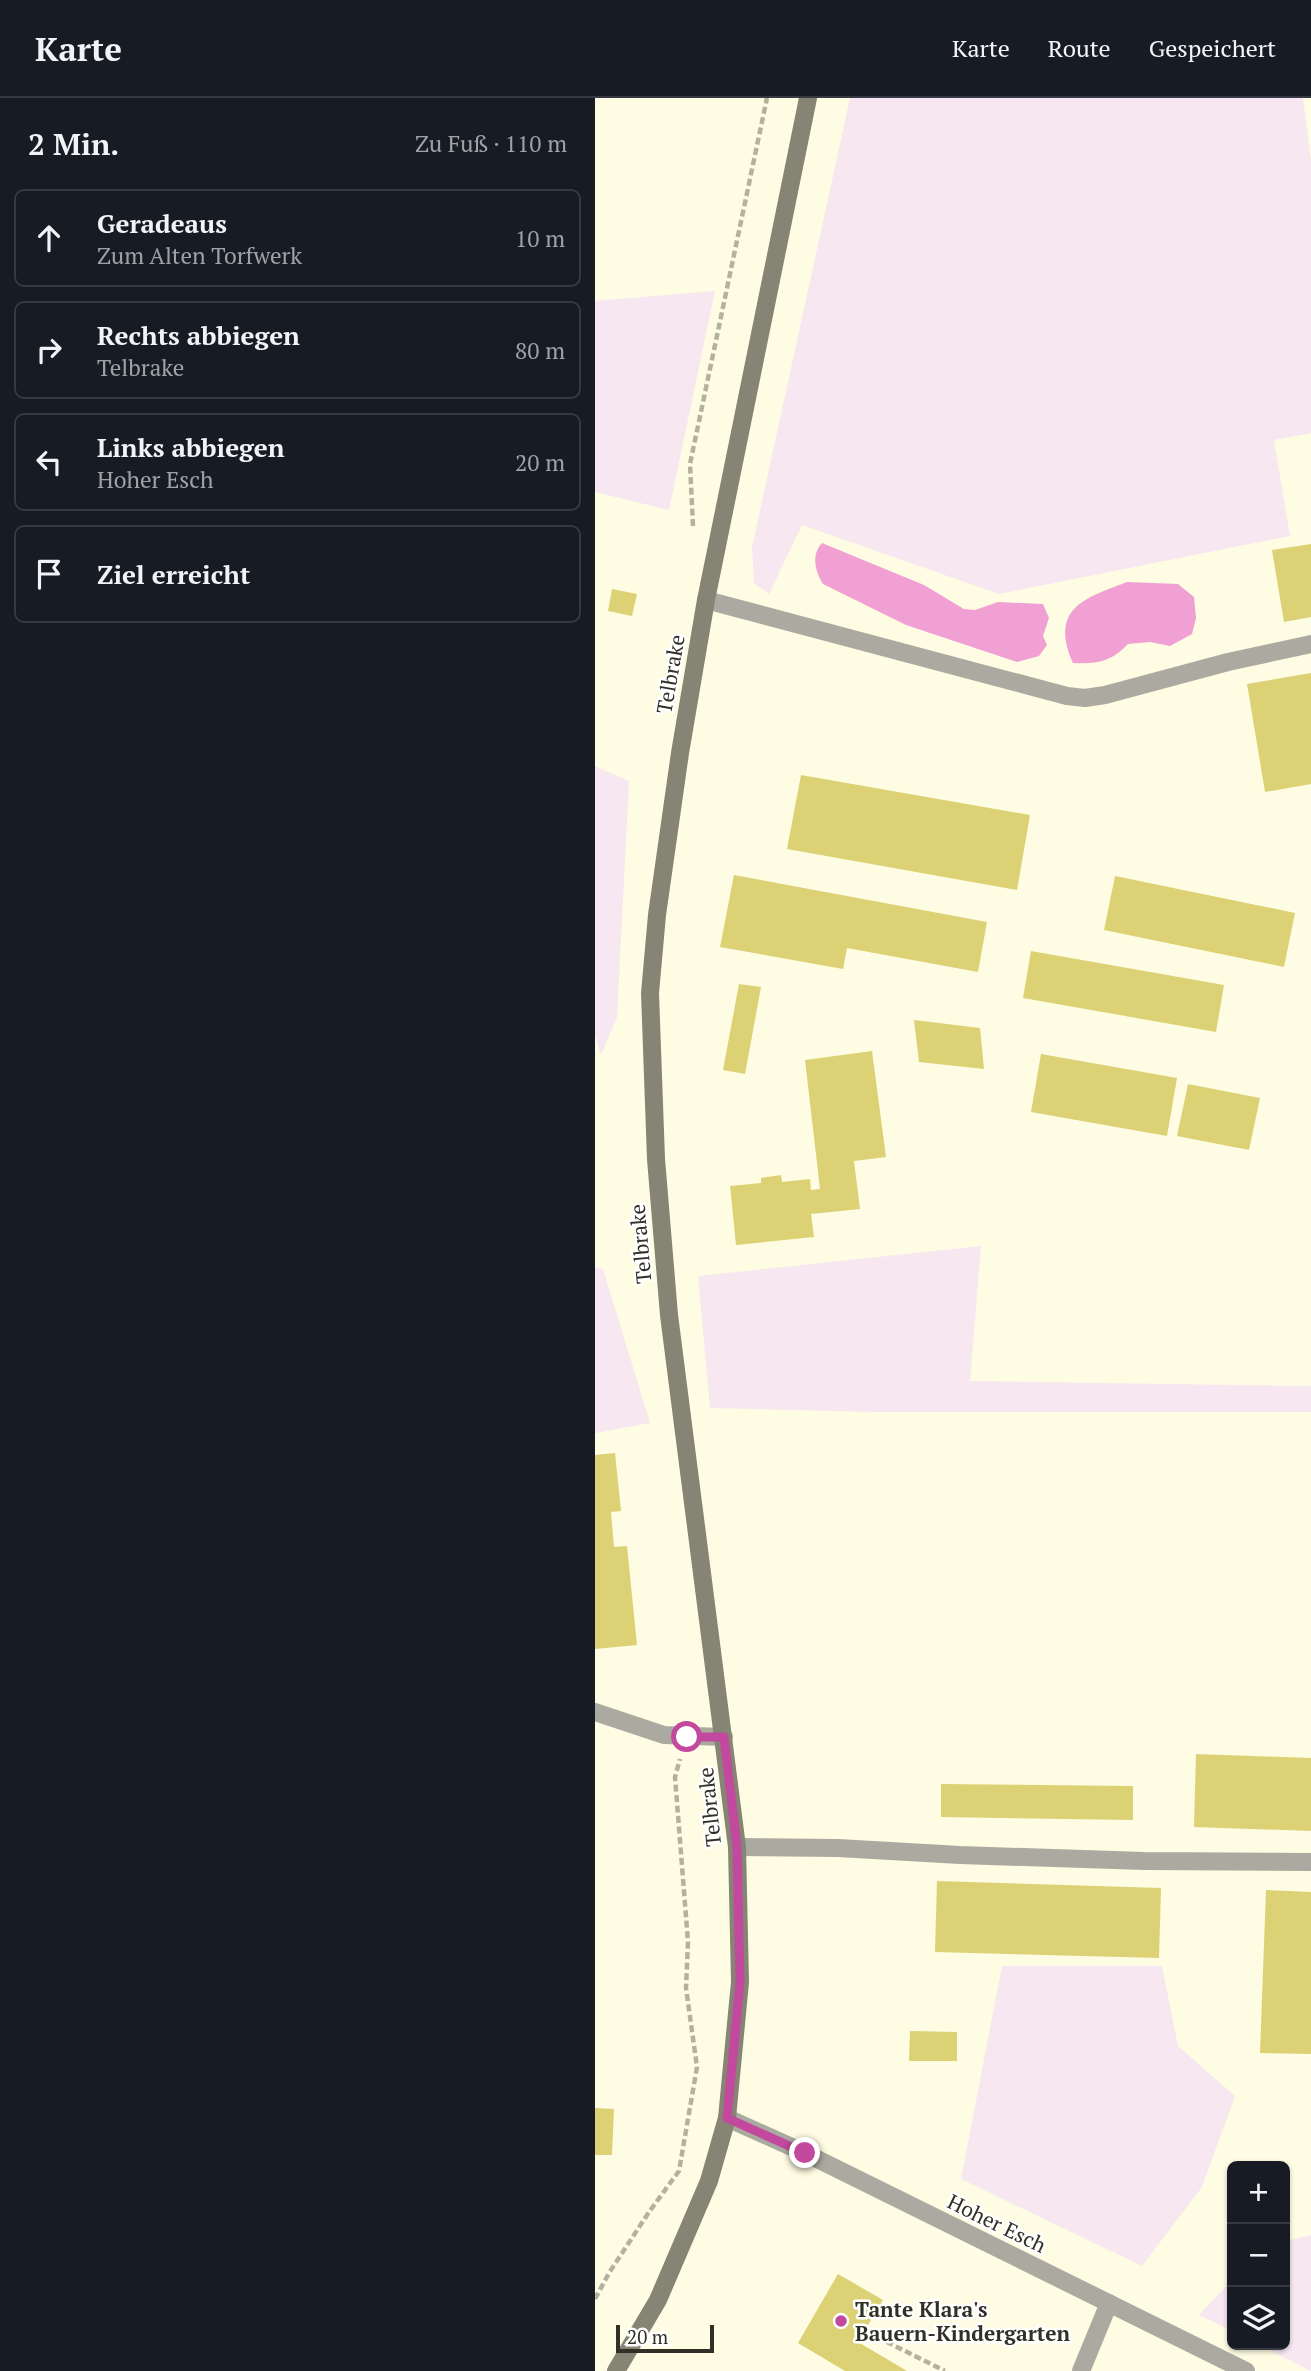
<!DOCTYPE html>
<html lang="de">
<head>
<meta charset="utf-8">
<style>
	:root { --surface:#171b24; --page:#242831; --text:#f1f3f6; --muted:#9ea1a6; --line:#363941 }
	body { margin:0; font-family:"PT Serif",serif; background:var(--page); color:var(--text) }
	.controls { position:absolute; right:21px; bottom:21px; display:grid; overflow:hidden; border-radius:10px; box-shadow:0 2px 5px #0004 }
	.controls button { width:63px; height:63px; display:grid; place-items:center; padding:0; border:0; border-bottom:2px solid var(--line); background:var(--surface); color:var(--text); font:35px sans-serif }
	.scale { position:absolute; left:21px; bottom:18px; width:98px; box-sizing:border-box; padding-left:7px; border:4px solid #313027; border-top:0; font-size:19px; line-height:24px; white-space:nowrap; color:#313027; -webkit-text-stroke:5px #fff; paint-order:stroke }
	.stop { position:absolute; width:21px; height:21px; margin:-16px; border:5px solid #c2499d; border-radius:50%; background:#fff }
	.stop.end { background:#c2499d; border-color:#fff; box-shadow:0 2px 7px #0008 }
	.list { margin:0; padding:0; list-style:none }
	h2 { display:flex; justify-content:space-between; align-items:center; height:91px; margin:0; padding:0 28px; font-size:30px }
	h2 small { font-size:23px; font-weight:400; color:var(--muted) }
	.list li { display:grid; grid-template-columns:46px 1fr auto; gap:21px; align-items:center; box-sizing:border-box; height:98px; margin:0 14px 14px; padding:0 14px; border:2px solid var(--line); border-radius:10px }
	.list b { display:block; font-size:26px; white-space:nowrap }
	.list p { margin:0; font-size:23px; white-space:nowrap; color:var(--muted) }
	.list em { font-size:23px; font-style:normal; color:var(--muted) }
	.icon { flex:none; width:38px; height:38px; fill:none; stroke:currentColor; stroke-width:2; stroke-linecap:round; stroke-linejoin:round }
	.map { position:relative; flex:none; width:716px; height:2273px; overflow:hidden }
	header { display:flex; align-items:center; gap:42px; box-sizing:border-box; height:98px; padding:0 35px; background:var(--surface); border-bottom:2px solid var(--line) }
	header strong { font-size:33px }
	nav { display:flex; gap:38px; margin-inline-start:auto; font-size:24px }
	main { display:flex }
	aside { flex:1; background:var(--surface) }
	.map>svg:first-child { display:block }
	.green { fill:#f7e7f0 }
	.water { fill:#f1a0d3 }
	.building { fill:#dcd275 }
	.lines { fill:none; stroke-linecap:round; stroke-linejoin:round }
	.path { stroke:#b3b29e; stroke-width:4.5; stroke-dasharray:7 3.5; stroke-linecap:butt }
	.lane { stroke:#abaaa0; stroke-width:18 }
	.street { stroke:#abaaa0; stroke-width:18 }
	.secondary { stroke:#858475; stroke-width:18 }
	.route { stroke:#c2499d; stroke-width:9 }
	.poi-dot { fill:#c2499d; stroke:#fff; stroke-width:2.5 }
	.labels { text-anchor:middle; dominant-baseline:central; stroke-width:5; stroke-linejoin:round; paint-order:stroke }
	.street-label { font-size:21px; fill:#313027; stroke:#fff }
	.poi-label { font-size:21px; font-weight:bold; fill:#313027; stroke:#fff; text-anchor:start }
</style>
</head>
<body>
<header>
<strong>Karte</strong>
<nav><a>Karte</a><a>Route</a><a>Gespeichert</a></nav>
</header>
<main>
<aside>
<h2>2 Min.<small>Zu Fuß · 110 m</small></h2>
<ul class="list">
<li><svg class="icon" aria-label="ahead" viewBox="0 0 24 24"><path d="M12 20V5M6 11l6-6 6 6"/></svg><div><b>Geradeaus</b><p>Zum Alten Torfwerk</p></div><em>10 m</em></li>
<li><svg class="icon" aria-label="right" viewBox="0 0 24 24"><path d="M7 20v-9h11M14 6l5 5-5 5"/></svg><div><b>Rechts abbiegen</b><p>Telbrake</p></div><em>80 m</em></li>
<li><svg class="icon" aria-label="left" viewBox="0 0 24 24"><path d="M17 20v-9H6M10 6l-5 5 5 5"/></svg><div><b>Links abbiegen</b><p>Hoher Esch</p></div><em>20 m</em></li>
<li><svg class="icon" aria-label="arrive" viewBox="0 0 24 24"><path d="M6 21V4h12l-3 4 3 4H6"/></svg><div><b>Ziel erreicht</b></div></li>
</ul>
</aside>
<div class="map">
<svg width="716" height="2273" viewBox="0 0 716 2273">
	<rect width="100%" height="100%" fill="#fefce2"/>
	<!-- green -->
	<g class="green">
		<polygon points="255,0 708,0 716,63 716,335 679,342 695,438 404,496 207,427 174,496 159,485 157,449"/>
		<polygon points="120,193 74,412 0,394 0,203"/>
		<polygon points="0,668 34,683 22,919 6,957 0,937"/>
		<polygon points="386,1148 375,1283 716,1288 716,1314 278,1314 115,1310 103,1178"/>
		<polygon points="0,1169 8,1171 55,1325 0,1335"/>
		<polygon points="407,1868 567,1868 583,1948 640,1998 607,2089 547,2168 366,2081"/>
		<polygon points="716,2137 716,2273 664,2247 690,2247 690,2143"/>
		<polygon points="637,2182 637,2233 604,2217"/>
	</g>
	<!-- water -->
	<g class="water">
		<path d="M 227,445 L 329,487 L 369,511 L 380,512 L 403,504 L 448,506 L 454,520 L 448,538 L 452,547 L 444,558 L 422,564 L 311,527 L 228,486 C 220,473 216,457 227,445 Z"/>
		<path d="M 532,484 L 583,486 L 599,499 L 601,520 L 597,536 L 575,548 L 555,544 L 533,546 C 516,564 502,566 478,565 C 454,510 490,500 532,484 Z"/>
	</g>
	<!-- building -->
	<g class="building">
		<polygon points="716,446 716,519 689,524 677,452"/>
		<polygon points="17,491 42,496 37,518 13,513"/>
		<polygon points="716,575 716,686 670,694 652,586"/>
		<polygon points="206,677 435,717 422,792 192,751"/>
		<polygon points="139,777 392,824 383,874 252,850 248,871 125,849"/>
		<polygon points="520,778 700,815 689,869 509,832"/>
		<polygon points="436,853 629,887 621,934 428,900"/>
		<polygon points="144,886 166,889 150,976 128,972"/>
		<polygon points="319,922 385,930 389,971 324,964"/>
		<polygon points="277,953 291,1059 259,1063 265,1111 216,1116 219,1139 141,1147 135,1088 166,1085 166,1080 186,1077 187,1084 215,1081 216,1092 225,1091 210,962"/>
		<polygon points="446,956 582,980 572,1038 436,1014"/>
		<polygon points="593,986 665,1000 654,1052 582,1038"/>
		<polygon points="20,1355 26,1413 16,1414 19,1449 32,1448 42,1547 0,1551 0,1357"/>
		<polygon points="601,1656 716,1660 716,1733 599,1729"/>
		<polygon points="346,1686 538,1688 538,1722 346,1719"/>
		<polygon points="342,1783 566,1790 564,1860 340,1854"/>
		<polygon points="671,1792 716,1794 716,1956 665,1955"/>
		<polygon points="315,1933 362,1934 362,1963 314,1963"/>
		<polygon points="0,2010 19,2011 17,2057 0,2057"/>
		<polygon points="243,2176 288,2202 263,2244 312,2273 250,2273 203,2245"/>
	</g>
	<g class="lines">
		<!-- path -->
		<g class="path">
			<polyline points="98,428 95,366 172,0"/>
			<polyline points="0,2201 14,2175 54,2114 84,2073 102,1969 91,1890 93,1844 80,1679 85,1661"/>
			<polyline points="282,2239 350,2273"/>
		</g>
		<!-- lane -->
		<g class="lane">
			<polyline points="111,502 472,598 490,600 510,597 633,564 716,546"/>
			<polyline points="142,1749 243,1750 365,1757 549,1763 716,1764"/>
			<polyline points="486,2273 514,2205"/>
		</g>
		<!-- street -->
		<g class="street">
			<polyline points="0,1614 69,1637 129,1639"/>
			<polyline points="132,2020 210,2055 651,2273"/>
		</g>
		<!-- secondary -->
		<polyline class="secondary" points="21,2273 63,2202 114,2083 132,2020 145,1884 142,1749 74,1217 61,1061 55,895 62,817 85,655 111,502 213,0"/>
	</g>
	<g class="lines">
		<!-- route -->
		<polyline class="route" points="92,1639 129,1639 142,1749 145,1884 132,2020 210,2055"/>
	</g>
	<!-- markers -->
	<circle class="poi-dot" cx="246" cy="2223" r="7"/>
	<g class="labels">
		<!-- street labels -->
		<g class="street-label">
			<text transform="translate(75 576) rotate(-80)">Telbrake</text>
			<text transform="translate(45 1146) rotate(-95)">Telbrake</text>
			<text transform="translate(114 1709) rotate(-96)">Telbrake</text>
			<text transform="translate(402 2125) rotate(26)">Hoher Esch</text>
		</g>
		<!-- poi labels -->
		<g class="poi-label">
			<text x="260" y="2211">Tante Klara's<tspan x="260" dy="24">Bauern-Kindergarten</tspan></text>
		</g>
	</g>
</svg>
<div class="controls">
<button>+</button>
<button>−</button>
<button><svg class="icon" aria-label="layers" viewBox="0 0 24 24"><path d="M12 4l9 5-9 5-9-5zM3 14l9 5 9-5"/></svg></button>
</div>
<div class="scale">20 m</div>
<div class="stop" style="left:92px;top:1639px"></div>
<div class="stop end" style="left:210px;top:2055px"></div>
</div>
</main>
</body>
</html>
